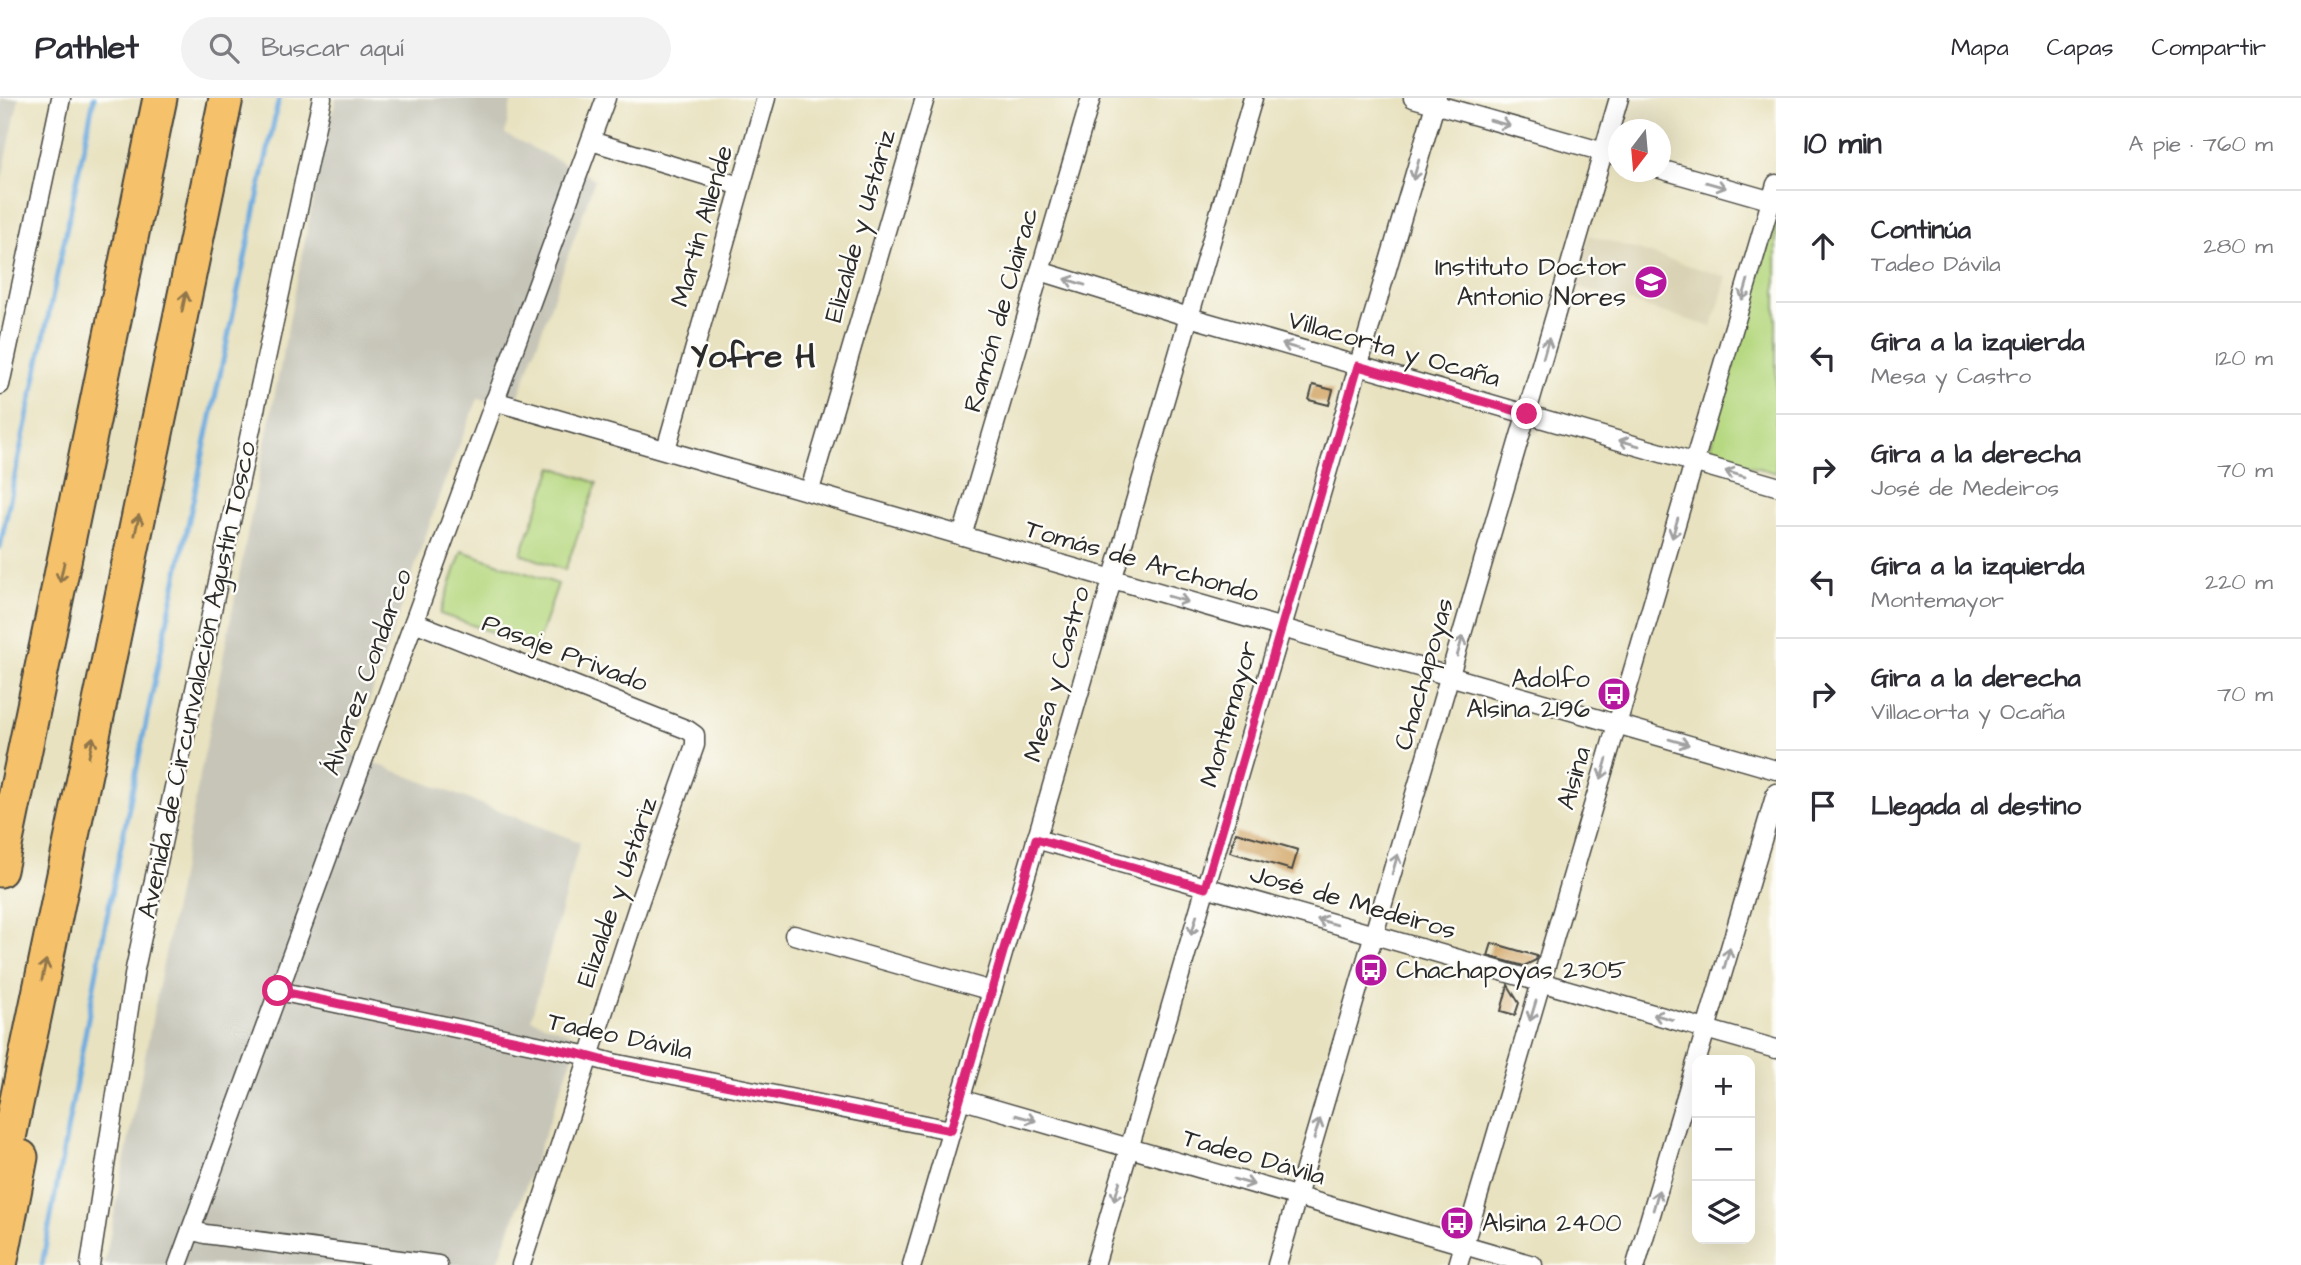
<!DOCTYPE html>
<html lang="es">
<head>
<meta charset="utf-8">
<style>
	:root { --surface:#fff; --page:#f2f2f3; --text:#2b2b33; --muted:#7c7c81; --line:#e1e1e2 }
	body { margin:0; font-family:"Architects Daughter",sans-serif; background:var(--page); color:var(--text) }
	.controls { position:absolute; right:21px; bottom:21px; display:grid; overflow:hidden; border-radius:14px; box-shadow:0 7px 28px #0002 }
	.controls button { width:63px; height:63px; display:grid; place-items:center; padding:0; border:0; border-bottom:2px solid var(--line); background:var(--surface); color:var(--text); font:35px sans-serif }
	.compass { position:absolute; left:1608px; top:21px; width:63px; height:63px; border-radius:50%; background:var(--surface); box-shadow:0 7px 28px #0002; rotate:196deg }
	.stop { position:absolute; width:21px; height:21px; margin:-16px; border:5px solid #db2777; border-radius:50%; background:#fff }
	.stop.end { background:#db2777; border-color:#fff; box-shadow:0 2px 7px #0008 }
	.list { margin:0; padding:0; list-style:none }
	h2 { display:flex; justify-content:space-between; align-items:center; height:91px; margin:0; padding:0 28px; font-size:30px }
	h2 small { font-size:23px; font-weight:400; color:var(--muted) }
	.list li { display:grid; grid-template-columns:46px 1fr auto; gap:21px; align-items:center; box-sizing:border-box; height:112px; padding:0 28px; border-top:2px solid var(--line) }
	.list b { display:block; font-size:26px; white-space:nowrap }
	.list p { margin:0; font-size:23px; white-space:nowrap; color:var(--muted) }
	.list em { font-size:23px; font-style:normal; color:var(--muted) }
	.icon { flex:none; width:38px; height:38px; fill:none; stroke:currentColor; stroke-width:2; stroke-linecap:round; stroke-linejoin:round }
	.map { position:relative; flex:none; width:1776px; height:1167px; overflow:hidden }
	header { display:flex; align-items:center; gap:42px; box-sizing:border-box; height:98px; padding:0 35px; background:var(--surface); border-bottom:2px solid var(--line) }
	header strong { font-size:33px }
	nav { display:flex; gap:38px; margin-inline-start:auto; font-size:24px }
	.search { width:490px; height:63px; background:var(--page); display:flex; align-items:center; gap:18px; box-sizing:border-box; padding:0 24px; border-radius:38px; color:var(--muted); font-size:26px }
	main { display:flex }
	aside { flex:1; background:var(--surface) }
	.map>svg:first-child { display:block }
	.built { fill:#d8d0b1 }
	.industrial { fill:#c6c5b8 }
	.green { fill:#b6d880; stroke:#708256; stroke-width:2 }
	.lines { fill:none; stroke-linecap:round; stroke-linejoin:round }
	.stream { stroke:#6caade; stroke-width:5 }
	.building { fill:#cc9b55 }
	.minor-casing { stroke:#474641; stroke-width:21 }
	.motorway-casing { stroke:#474641; stroke-width:37 }
	.minor { stroke:#fff; stroke-width:18 }
	.motorway { stroke:#f5c16b; stroke-width:33 }
	.oneway { stroke:#a0a0a0 }
	.oneway2 { stroke:#90764b }
	.route { stroke:#db2777; stroke-width:9 }
	.labels { text-anchor:middle; dominant-baseline:central; stroke-width:5; stroke-linejoin:round; paint-order:stroke }
	.street-label { font-size:26px; fill:#2b2b2b; stroke:#fdfcf7 }
	.poi-label { font-size:26px; fill:#2b2b2b; stroke:#fdfcf7; text-anchor:end }
	.district-label { font-size:33px; font-weight:bold; fill:#2b2b2b; stroke:#fdfcf7 }
</style>
</head>
<body>
<header>
<strong>Pathlet</strong>
<div class="search"><svg class="icon" aria-label="search" viewBox="0 0 24 24"><circle cx="10" cy="10" r="6"/><path d="M15 15l6 6"/></svg>Buscar aquí</div>
<nav><a>Mapa</a><a>Capas</a><a>Compartir</a></nav>
</header>
<main>
<div class="map">
<svg width="1776" height="1167" viewBox="0 0 1776 1167">
	<rect width="100%" height="100%" fill="#fdfcf7"/>
	<filter id="ink" filterUnits="userSpaceOnUse"><feTurbulence type="fractalNoise" baseFrequency=".0143" numOctaves="2"/><feDisplacementMap in="SourceGraphic" scale="14" xChannelSelector="R" yChannelSelector="G"/><feConvolveMatrix kernelMatrix="1 2 1 2 8 2 1 2 1" color-interpolation-filters="sRGB"/></filter>
	<filter id="wash" filterUnits="userSpaceOnUse"><feTurbulence type="fractalNoise" baseFrequency=".00686" numOctaves="4" result="noise"/><feDisplacementMap in="SourceGraphic" scale="28" xChannelSelector="R" yChannelSelector="G"/><feGaussianBlur stdDeviation="1.57" result="paint"/><feColorMatrix in="noise" values="0 0 0 0 0 0 0 0 0 0 0 0 0 0 0 0 0 1.4 0 .05"/><feComposite in="paint" operator="in"/></filter>
	<g filter="url(#wash)">
		<rect width="100%" height="100%" fill="#e8e2c0"/>
		<!-- built -->
		<polygon class="built" points="1589,137 1727,179 1712,229 1575,188"/>
		<!-- industrial -->
		<g class="industrial">
			<polygon points="0,0 19,0 0,90"/>
			<polygon points="336,0 512,0 505,36 595,81 516,306 478,301 441,393 351,656 580,744 531,921 580,939 497,1167 104,1167 316,86"/>
		</g>
		<!-- green -->
		<g class="green">
			<polygon points="1775,120 1776,120 1776,375 1708,356"/>
			<polygon points="553,369 597,385 565,472 521,456"/>
			<polygon points="462,453 558,486 536,549 440,516"/>
		</g>
		<g class="lines">
			<!-- stream -->
			<g class="stream">
				<polyline points="0,449 94,0"/>
				<polyline points="42,1167 111,797 155,581 279,0"/>
			</g>
		</g>
		<g id="blocks">
			<!-- building -->
			<g class="building">
				<polygon points="1313,287 1333,292 1329,307 1309,302"/>
				<polygon points="1236,734 1298,752 1292,772 1230,754"/>
				<polygon points="1492,845 1537,858 1536,862 1524,868 1488,858"/>
				<polygon points="1508,887 1519,905 1515,917 1501,913"/>
			</g>
		</g>
	</g>
	<g filter="url(#ink)">
		<use href="#blocks" fill-opacity="0" stroke="#474641" stroke-width="2"/>
		<g class="lines">
			<defs>
				<g id="minor">
					<polyline points="1413,0 1618,58"/>
					<polyline points="591,43 740,88"/>
					<polyline points="1660,71 1776,104"/>
					<polyline points="1040,173 1189,219 1776,388"/>
					<polyline points="0,287 61,0"/>
					<polyline points="494,303 1776,672"/>
					<polyline points="666,351 766,0"/>
					<polyline points="810,392 925,0"/>
					<polyline points="962,438 1091,0"/>
					<polyline points="414,524 688,632 695,637 695,647 640,802 521,1167"/>
					<polyline points="1036,741 1776,951"/>
					<polyline points="794,837 992,893"/>
					<polyline points="278,893 580,956 613,965 951,1032"/>
					<polyline points="960,1001 1533,1167"/>
					<polyline points="191,1132 205,1136 438,1167"/>
					<polyline points="90,1167 135,871 322,0"/>
					<polyline points="178,1167 606,0"/>
					<polyline points="912,1167 1253,0"/>
					<polyline points="1095,1167 1437,0"/>
					<polyline points="1277,1167 1619,0"/>
					<polyline points="1458,1167 1776,86"/>
					<polyline points="1636,1167 1776,695"/>
				</g>
				<g id="motorway">
					<polyline points="0,772 160,0"/>
					<polyline points="0,1083 226,0"/>
					<polyline points="0,1167 21,1059"/>
				</g>
			</defs>
			<!-- minor casing -->
			<use href="#minor" class="minor-casing"/>
			<!-- motorway casing -->
			<use href="#motorway" class="motorway-casing"/>
			<!-- minor -->
			<use href="#minor" class="minor"/>
			<!-- motorway -->
			<use href="#motorway" class="motorway"/>
		</g>
		<!-- one-way arrows -->
		<defs><path id="oneway-shaft" d="M-6 0H5M1.5-3L5.5 0L1.5 3" fill="none" stroke-width="1.6" stroke-linecap="round" stroke-linejoin="round" transform="scale(1.75)"/></defs>
		<g class="oneway">
			<use href="#oneway-shaft" transform="translate(1500 25) rotate(16)"/>
			<use href="#oneway-shaft" transform="translate(1416 72) rotate(106)"/>
			<use href="#oneway-shaft" transform="translate(1716 87) rotate(16)"/>
			<use href="#oneway-shaft" transform="translate(1075 184) rotate(-163)"/>
			<use href="#oneway-shaft" transform="translate(1745 192) rotate(106)"/>
			<use href="#oneway-shaft" transform="translate(1292 249) rotate(-164)"/>
			<use href="#oneway-shaft" transform="translate(1546 250) rotate(-74)"/>
			<use href="#oneway-shaft" transform="translate(1629 345) rotate(-164)"/>
			<use href="#oneway-shaft" transform="translate(1735 376) rotate(-164)"/>
			<use href="#oneway-shaft" transform="translate(1675 430) rotate(106)"/>
			<use href="#oneway-shaft" transform="translate(1178 501) rotate(16)"/>
			<use href="#oneway-shaft" transform="translate(1460 548) rotate(-74)"/>
			<use href="#oneway-shaft" transform="translate(1679 644) rotate(16)"/>
			<use href="#oneway-shaft" transform="translate(1604 671) rotate(106)"/>
			<use href="#oneway-shaft" transform="translate(1395 766) rotate(-74)"/>
			<use href="#oneway-shaft" transform="translate(1327 824) rotate(-164)"/>
			<use href="#oneway-shaft" transform="translate(1194 827) rotate(106)"/>
			<use href="#oneway-shaft" transform="translate(1727 860) rotate(-74)"/>
			<use href="#oneway-shaft" transform="translate(1533 913) rotate(107)"/>
			<use href="#oneway-shaft" transform="translate(1663 919) rotate(-164)"/>
			<use href="#oneway-shaft" transform="translate(1026 1020) rotate(16)"/>
			<use href="#oneway-shaft" transform="translate(1317 1031) rotate(-73)"/>
			<use href="#oneway-shaft" transform="translate(1244 1084) rotate(16)"/>
			<use href="#oneway-shaft" transform="translate(1117 1093) rotate(106)"/>
			<use href="#oneway-shaft" transform="translate(1656 1102) rotate(-74)"/>
		</g>
		<g class="oneway2">
			<use href="#oneway-shaft" transform="translate(184 204) rotate(-78)"/>
			<use href="#oneway-shaft" transform="translate(137 427) rotate(-78)"/>
			<use href="#oneway-shaft" transform="translate(62 474) rotate(102)"/>
			<use href="#oneway-shaft" transform="translate(91 649) rotate(-78)"/>
			<use href="#oneway-shaft" transform="translate(44 872) rotate(-78)"/>
		</g>
	</g>
	<g class="lines" filter="url(#ink)">
		<!-- route -->
		<polyline class="route" points="278,893 580,956 613,965 951,1032 1036,741 1205,790 1358,268 1527,316"/>
	</g>
	<!-- icons -->
	<defs>
		<symbol id="school-disc" viewBox="-11 -11 22 22"><circle r="9.5" fill="#b5179e" stroke="#fdfcf7"/><path d="M0-5L7-2L0 1L-7-2ZM-4 1L0 2.5L4 1V4Q0 6-4 4Z" fill="#fff"/></symbol>
		<symbol id="bus-disc" viewBox="-11 -11 22 22"><circle r="9.5" fill="#b5179e" stroke="#fdfcf7"/><path d="M-5-6H5V4H4V6H2V4H-2V6H-4V4H-5ZM-3.5-4V0h7V-4ZM-3.5 1.2v1.5H-2V1.2ZM2 1.2v1.5H3.5V1.2Z" fill="#fff"/></symbol>
	</defs>
	<g fill-rule="evenodd">
		<use href="#school-disc" x="1632" y="165" width="38" height="38"/>
		<use href="#bus-disc" x="1595" y="577" width="38" height="38"/>
		<use href="#bus-disc" x="1352" y="853" width="38" height="38"/>
		<use href="#bus-disc" x="1438" y="1106" width="38" height="38"/>
	</g>
	<g class="labels">
		<!-- street labels -->
		<g class="street-label">
			<text transform="translate(702 128) rotate(-74)">Martín Allende</text>
			<text transform="translate(860 128) rotate(-74)">Elizalde y Ustáriz</text>
			<text transform="translate(1001 212) rotate(-74)">Ramón de Clairac</text>
			<text transform="translate(1394 251) rotate(16)">Villacorta y Ocaña</text>
			<text transform="translate(1142 463) rotate(16)">Tomás de Archondo</text>
			<text transform="translate(565 555) rotate(21)">Pasaje Privado</text>
			<text transform="translate(367 574) rotate(-70)">Álvarez Condarco</text>
			<text transform="translate(1057 576) rotate(-74)">Mesa y Castro</text>
			<text transform="translate(1424 576) rotate(-74)">Chachapoyas</text>
			<text transform="translate(197 582) rotate(-78)">Avenida de Circunvalación Agustín Tosco</text>
			<text transform="translate(1229 616) rotate(-74)">Montemayor</text>
			<text transform="translate(1574 680) rotate(-74)">Alsina</text>
			<text transform="translate(617 794) rotate(-71)">Elizalde y Ustáriz</text>
			<text transform="translate(1353 804) rotate(16)">José de Medeiros</text>
			<text transform="translate(620 938) rotate(12)">Tadeo Dávila</text>
			<text transform="translate(1254 1059) rotate(16)">Tadeo Dávila</text>
		</g>
		<!-- poi labels -->
		<g class="poi-label">
			<text x="1626" y="169">Instituto Doctor<tspan x="1626" dy="30">Antonio Nores</tspan></text>
			<text x="1590" y="581">Adolfo<tspan x="1590" dy="30">Alsina 2196</tspan></text>
			<text x="1396" y="872" text-anchor="start">Chachapoyas 2305</text>
			<text x="1482" y="1125" text-anchor="start">Alsina 2400</text>
		</g>
		<!-- district labels -->
		<g class="district-label">
			<text x="753" y="259">Yofre H</text>
		</g>
	</g>
</svg>
<div class="controls">
<button>+</button>
<button>−</button>
<button><svg class="icon" aria-label="layers" viewBox="0 0 24 24"><path d="M12 4l9 5-9 5-9-5zM3 14l9 5 9-5"/></svg></button>
</div>
<svg class="compass" viewBox="-18 -18 36 36"><path d="M0-13l5 13h-10z" fill="#e53935"/><path d="M0 13l5-13h-10z" fill="#7c7c81"/></svg>
<div class="stop" style="left:278px;top:893px"></div>
<div class="stop end" style="left:1527px;top:316px"></div>
</div>
<aside>
<h2>10 min<small>A pie · 760 m</small></h2>
<ul class="list">
<li><svg class="icon" aria-label="ahead" viewBox="0 0 24 24"><path d="M12 20V5M6 11l6-6 6 6"/></svg><div><b>Continúa</b><p>Tadeo Dávila</p></div><em>280 m</em></li>
<li><svg class="icon" aria-label="left" viewBox="0 0 24 24"><path d="M17 20v-9H6M10 6l-5 5 5 5"/></svg><div><b>Gira a la izquierda</b><p>Mesa y Castro</p></div><em>120 m</em></li>
<li><svg class="icon" aria-label="right" viewBox="0 0 24 24"><path d="M7 20v-9h11M14 6l5 5-5 5"/></svg><div><b>Gira a la derecha</b><p>José de Medeiros</p></div><em>70 m</em></li>
<li><svg class="icon" aria-label="left" viewBox="0 0 24 24"><path d="M17 20v-9H6M10 6l-5 5 5 5"/></svg><div><b>Gira a la izquierda</b><p>Montemayor</p></div><em>220 m</em></li>
<li><svg class="icon" aria-label="right" viewBox="0 0 24 24"><path d="M7 20v-9h11M14 6l5 5-5 5"/></svg><div><b>Gira a la derecha</b><p>Villacorta y Ocaña</p></div><em>70 m</em></li>
<li><svg class="icon" aria-label="arrive" viewBox="0 0 24 24"><path d="M6 21V4h12l-3 4 3 4H6"/></svg><div><b>Llegada al destino</b></div></li>
</ul>
</aside>
</main>
</body>
</html>
